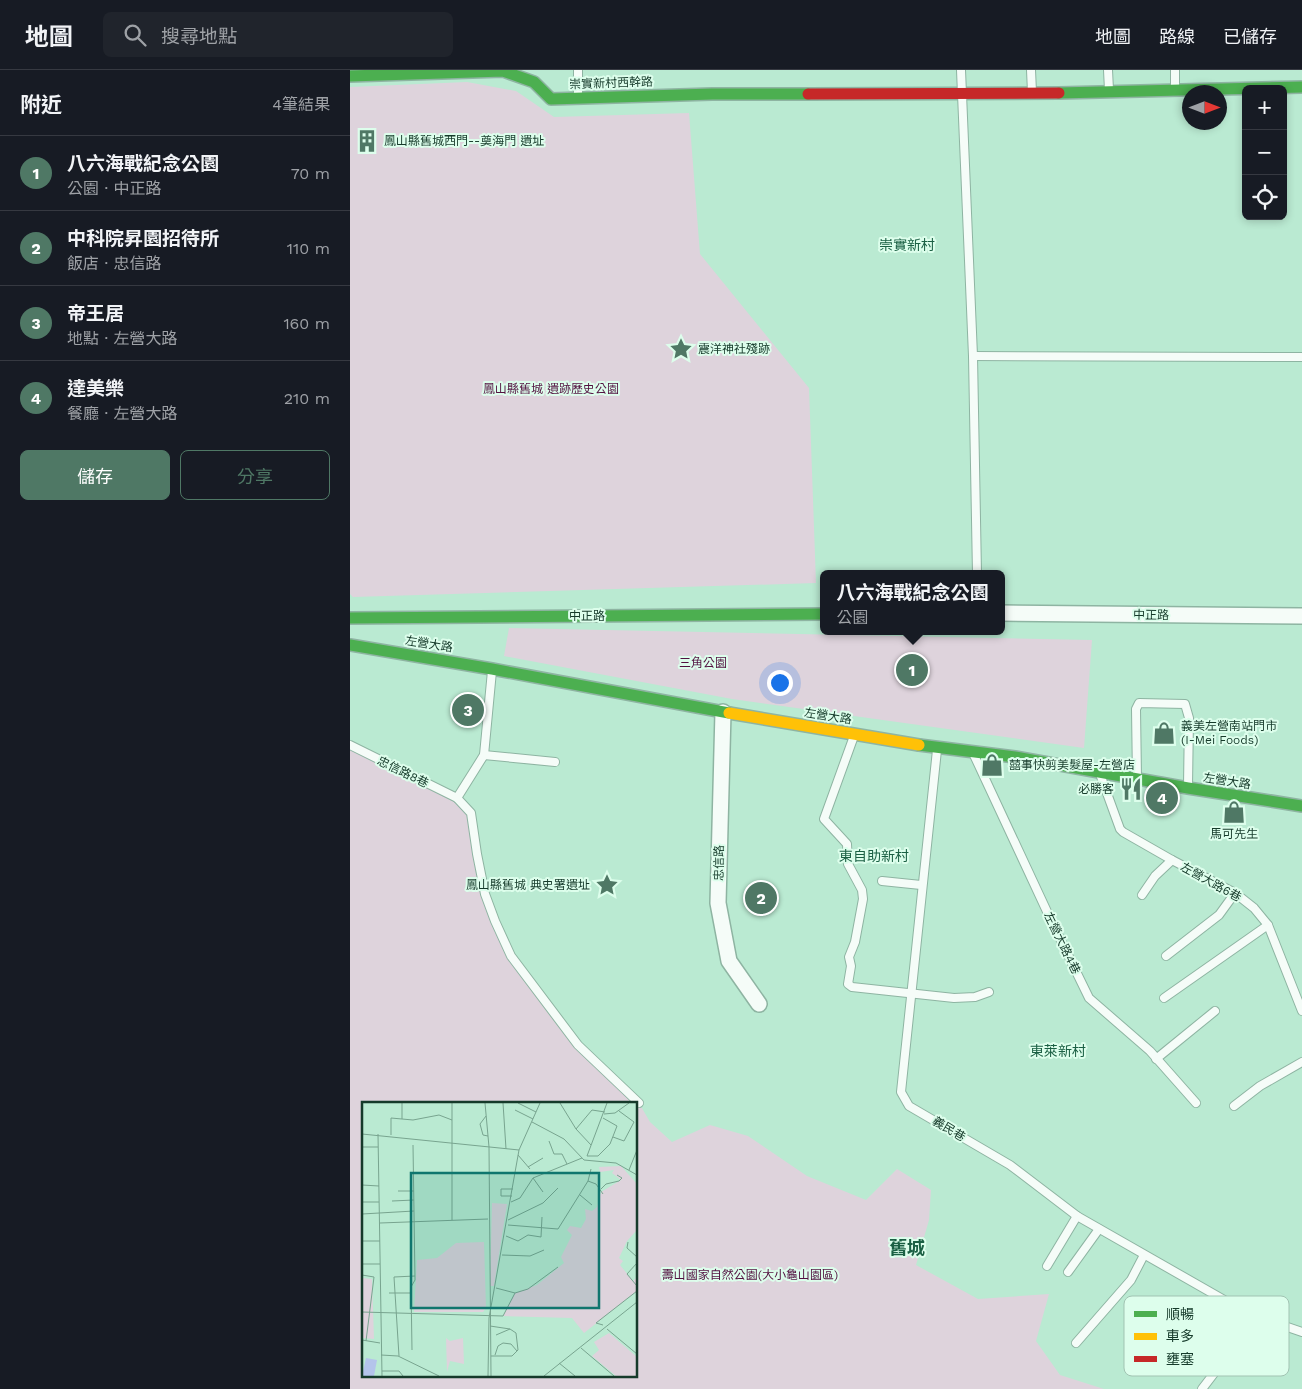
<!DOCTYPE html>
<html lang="zh-TW">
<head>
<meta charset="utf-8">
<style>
	:root { --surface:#171b24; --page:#20242c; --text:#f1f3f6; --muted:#9ea1a6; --line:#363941; --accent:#4f7865 }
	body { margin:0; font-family:"Work Sans","Noto Sans TC",sans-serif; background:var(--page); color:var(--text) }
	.controls { position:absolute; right:15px; top:15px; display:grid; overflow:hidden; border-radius:8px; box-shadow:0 2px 8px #0003 }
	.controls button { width:45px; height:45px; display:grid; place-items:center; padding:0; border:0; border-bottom:1px solid var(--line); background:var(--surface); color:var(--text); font:25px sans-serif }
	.compass { position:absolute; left:832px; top:15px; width:45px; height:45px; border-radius:50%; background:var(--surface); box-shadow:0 2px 8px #0003; rotate:90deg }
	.you { position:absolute; left:429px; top:612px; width:18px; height:18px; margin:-12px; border:4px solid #fff; border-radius:50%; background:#1a73e8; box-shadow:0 0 0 8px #1a73e833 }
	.badge { display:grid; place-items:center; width:32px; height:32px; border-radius:50%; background:var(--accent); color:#fff; font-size:16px; font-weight:700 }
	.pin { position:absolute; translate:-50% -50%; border:2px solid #fff; box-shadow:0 1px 5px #0006 }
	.popup { position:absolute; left:470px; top:500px; width:185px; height:65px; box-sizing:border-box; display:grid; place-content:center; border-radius:8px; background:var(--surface); filter:drop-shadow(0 1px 4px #0005); font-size:16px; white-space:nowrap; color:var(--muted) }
	.popup b { font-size:19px; color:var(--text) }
	.popup::after { content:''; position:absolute; left:50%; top:100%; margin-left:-10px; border:10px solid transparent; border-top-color:var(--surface) }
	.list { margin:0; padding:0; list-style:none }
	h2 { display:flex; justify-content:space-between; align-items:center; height:65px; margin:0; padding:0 20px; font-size:21px }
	h2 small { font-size:16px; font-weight:400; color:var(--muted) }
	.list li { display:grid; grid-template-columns:32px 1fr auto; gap:15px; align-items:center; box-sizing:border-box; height:75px; padding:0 20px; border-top:1px solid var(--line) }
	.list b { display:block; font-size:19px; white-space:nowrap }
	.list p { margin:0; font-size:16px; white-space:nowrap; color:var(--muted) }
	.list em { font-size:16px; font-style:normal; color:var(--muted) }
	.actions { display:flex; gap:10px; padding:15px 20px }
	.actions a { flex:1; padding:11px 0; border:1px solid var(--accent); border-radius:8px; text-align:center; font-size:18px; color:var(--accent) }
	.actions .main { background:var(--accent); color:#fff }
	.icon { flex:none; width:28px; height:28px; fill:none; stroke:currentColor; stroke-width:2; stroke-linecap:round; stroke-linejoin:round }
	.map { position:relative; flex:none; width:952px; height:1319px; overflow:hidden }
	header { display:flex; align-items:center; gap:30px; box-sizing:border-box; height:70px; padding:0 25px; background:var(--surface); border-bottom:1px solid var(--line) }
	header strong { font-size:24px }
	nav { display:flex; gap:28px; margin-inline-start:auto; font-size:18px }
	.search { width:350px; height:45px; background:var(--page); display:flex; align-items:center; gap:12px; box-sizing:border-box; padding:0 18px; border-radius:8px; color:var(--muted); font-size:19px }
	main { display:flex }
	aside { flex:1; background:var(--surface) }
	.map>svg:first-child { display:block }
	.green { fill:#ded3dc; fill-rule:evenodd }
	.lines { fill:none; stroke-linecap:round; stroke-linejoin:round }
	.lane-casing { stroke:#8eb4a2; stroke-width:10 }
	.street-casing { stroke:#8eb4a2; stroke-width:18 }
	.fast-casing { stroke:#8eb4a2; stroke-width:14 }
	.slow-casing { stroke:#8eb4a2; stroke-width:14 }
	.jam-casing { stroke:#8eb4a2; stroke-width:14 }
	.lane { stroke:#f5fcf8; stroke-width:8 }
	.street { stroke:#f5fcf8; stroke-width:15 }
	.fast { stroke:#4caf50; stroke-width:11 }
	.slow { stroke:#ffc107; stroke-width:11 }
	.jam { stroke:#c62828; stroke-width:11 }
	.labels { text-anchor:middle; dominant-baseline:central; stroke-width:4; stroke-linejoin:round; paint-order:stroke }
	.street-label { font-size:12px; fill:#153a2a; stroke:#ddfeec }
	.poi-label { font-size:12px; fill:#153a2a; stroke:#ddfeec; text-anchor:start }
	.park-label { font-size:12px; fill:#521140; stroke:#ddfeec }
	.neighbourhood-label { font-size:14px; fill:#1b6044; stroke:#ddfeec }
	.district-label { font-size:18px; font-weight:bold; fill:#1b6044; stroke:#ddfeec }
	.inset-road { fill:none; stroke:#78a48f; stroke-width:1 }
	.view { fill:#0f766e; fill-opacity:0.15; stroke:#0f766e; stroke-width:2.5 }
	.inset-edge { fill:none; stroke:#153a2a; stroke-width:2.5 }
	.key { fill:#ddfeec; stroke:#a1c3b2; stroke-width:1 }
	.key-label { font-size:14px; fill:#153a2a }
</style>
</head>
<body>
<header>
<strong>地圖</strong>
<div class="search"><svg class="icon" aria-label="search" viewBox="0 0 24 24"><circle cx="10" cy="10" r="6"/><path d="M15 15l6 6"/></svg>搜尋地點</div>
<nav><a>地圖</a><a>路線</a><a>已儲存</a></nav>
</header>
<main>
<aside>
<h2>附近<small>4筆結果</small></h2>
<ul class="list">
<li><span class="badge">1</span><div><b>八六海戰紀念公園</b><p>公園 · 中正路</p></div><em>70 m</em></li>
<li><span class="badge">2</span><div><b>中科院昇園招待所</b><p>飯店 · 忠信路</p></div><em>110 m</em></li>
<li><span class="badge">3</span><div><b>帝王居</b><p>地點 · 左營大路</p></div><em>160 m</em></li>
<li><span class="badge">4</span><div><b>達美樂</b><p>餐廳 · 左營大路</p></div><em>210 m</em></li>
</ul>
<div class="actions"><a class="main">儲存</a><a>分享</a></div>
</aside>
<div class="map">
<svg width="952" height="1319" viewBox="0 0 952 1319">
	<rect width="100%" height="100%" fill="#baead2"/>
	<!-- green -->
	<g class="green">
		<polygon points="117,12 166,21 204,47 339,43 350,184 459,318 466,513 3,527 0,524 0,17"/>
		<polygon points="159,558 742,570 734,678 382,629 154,586"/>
		<path d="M 0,675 L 107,728 L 121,743 L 135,824 L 154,871 L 228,975 L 289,1033 L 300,1052 L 322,1072 L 360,1055 L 398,1066 L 457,1106 L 516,1130 L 547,1099 L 581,1120 L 579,1150 L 566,1195 L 628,1229 L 699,1224 L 686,1271 L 710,1305 L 754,1319 L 0,1319 ZM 14,1033 L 286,1033 L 286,1305 L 14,1305 Z"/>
	</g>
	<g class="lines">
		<defs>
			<g id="lane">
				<polyline points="228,0 228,26"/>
				<polyline points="611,0 623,286 627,504"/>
				<polyline points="681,0 682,22"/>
				<polyline points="758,0 759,20"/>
				<polyline points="825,0 825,18"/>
				<polyline points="623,286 952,287"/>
				<polyline points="142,601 134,685 107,728 121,743 127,784 135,824 145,851 161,886 228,975 289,1033"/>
				<polyline points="504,666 474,749 497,774 498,794 512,820 513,829 505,872 499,887 501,896 498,914 502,917 604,928 625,927 639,922"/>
				<polyline points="0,675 107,728"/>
				<polyline points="587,680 551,1022 559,1036 660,1095 727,1146 897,1243 952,1262"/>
				<polyline points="134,685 205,692"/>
				<polyline points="624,685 700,848 739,928 800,981 846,1033"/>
				<polyline points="750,704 770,759 773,762 822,790 885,823 904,838 918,855 952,941"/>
				<polyline points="787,708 786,639 789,633 835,634 839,648 838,716"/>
				<polyline points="532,811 571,815"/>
				<polyline points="792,825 805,806 822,790"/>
				<polyline points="816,886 869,845 885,823"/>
				<polyline points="814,928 918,855"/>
				<polyline points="806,989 865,941"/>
				<polyline points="884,1036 910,1016 952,992"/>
				<polyline points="697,1196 727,1146"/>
				<polyline points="718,1202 749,1159"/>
				<polyline points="726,1273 781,1210 794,1185"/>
				<polyline points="852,1319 865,1302 874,1297 877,1291 881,1271 897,1243"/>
			</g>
			<g id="street">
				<polyline points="651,543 952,546"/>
				<polyline points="373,642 368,833 379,891 409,934"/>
			</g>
			<g id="fast">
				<polyline points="0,6 153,1 184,12 201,29 362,24 458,24"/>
				<polyline points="709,23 952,17"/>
				<polyline points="0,548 473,544"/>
				<polyline points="0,575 142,599 379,643"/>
				<polyline points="569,675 665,687 838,718 952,736"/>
			</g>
			<polyline id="slow" points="379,643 569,675"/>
			<polyline id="jam" points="458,24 709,23"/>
		</defs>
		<!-- lane casing -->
		<use href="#lane" class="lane-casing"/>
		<!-- street casing -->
		<use href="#street" class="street-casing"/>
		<!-- fast casing -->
		<use href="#fast" class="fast-casing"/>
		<!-- slow casing -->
		<use href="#slow" class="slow-casing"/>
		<!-- jam casing -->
		<use href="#jam" class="jam-casing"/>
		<!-- lane -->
		<use href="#lane" class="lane"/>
		<!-- street -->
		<use href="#street" class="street"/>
		<!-- fast -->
		<use href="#fast" class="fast"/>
		<!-- slow -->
		<use href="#slow" class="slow"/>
		<!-- jam -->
		<use href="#jam" class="jam"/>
	</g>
	<!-- icons -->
	<defs>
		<symbol id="building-bare" viewBox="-9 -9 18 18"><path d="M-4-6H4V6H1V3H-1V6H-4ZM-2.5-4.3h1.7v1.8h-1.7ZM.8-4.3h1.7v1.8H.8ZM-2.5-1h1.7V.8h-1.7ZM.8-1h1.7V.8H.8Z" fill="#4f7865" stroke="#ddfeec" stroke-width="2.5" paint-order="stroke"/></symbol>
		<symbol id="sight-bare" viewBox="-9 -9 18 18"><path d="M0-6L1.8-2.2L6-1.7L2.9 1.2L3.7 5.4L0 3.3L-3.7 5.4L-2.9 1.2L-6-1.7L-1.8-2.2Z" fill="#4f7865" stroke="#ddfeec" stroke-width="2.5" paint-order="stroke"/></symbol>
		<symbol id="shop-bare" viewBox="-9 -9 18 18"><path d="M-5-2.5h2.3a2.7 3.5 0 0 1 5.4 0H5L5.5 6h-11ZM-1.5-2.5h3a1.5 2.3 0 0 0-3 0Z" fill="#4f7865" stroke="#ddfeec" stroke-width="2.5" paint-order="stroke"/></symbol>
		<symbol id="restaurant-bare" viewBox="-9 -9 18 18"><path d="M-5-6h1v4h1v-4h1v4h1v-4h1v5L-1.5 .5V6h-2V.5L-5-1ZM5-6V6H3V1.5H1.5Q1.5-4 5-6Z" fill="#4f7865" stroke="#ddfeec" stroke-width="2.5" paint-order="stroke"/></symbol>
	</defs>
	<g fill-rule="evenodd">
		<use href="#building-bare" x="1" y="55" width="32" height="32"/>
		<use href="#sight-bare" x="315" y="263" width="32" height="32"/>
		<use href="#shop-bare" x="798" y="647" width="32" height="32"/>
		<use href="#shop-bare" x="626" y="679" width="32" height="32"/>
		<use href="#restaurant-bare" x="765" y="703" width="32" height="32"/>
		<use href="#shop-bare" x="868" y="726" width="32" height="32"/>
		<use href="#sight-bare" x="241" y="799" width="32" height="32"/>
	</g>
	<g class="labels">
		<!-- street labels -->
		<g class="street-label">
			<text transform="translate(261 13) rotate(-2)">崇實新村西幹路</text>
			<text transform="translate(801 545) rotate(1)">中正路</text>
			<text x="237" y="546">中正路</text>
			<text transform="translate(79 574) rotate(9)">左營大路</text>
			<text transform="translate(478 646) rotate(9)">左營大路</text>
			<text transform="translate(53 702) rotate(26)">忠信路8巷</text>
			<text transform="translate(877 711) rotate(9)">左營大路</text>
			<text transform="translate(369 793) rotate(-89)">忠信路</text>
			<text transform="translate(861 812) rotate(29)">左營大路6巷</text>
			<text transform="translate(712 873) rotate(64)">左營大路4巷</text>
			<text transform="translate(599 1059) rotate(31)">義民巷</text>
		</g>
		<!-- poi labels -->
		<g class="poi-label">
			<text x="34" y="71">鳳山縣舊城西門--奠海門 遺址</text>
			<text x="348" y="279">震洋神社殘跡</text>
			<text x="831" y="656">義美左營南站門市<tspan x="831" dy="14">(I-Mei Foods)</tspan></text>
			<text x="659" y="695">囍事快剪美髮屋-左營店</text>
			<text x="764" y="719" text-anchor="end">必勝客</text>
			<text x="884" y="764" text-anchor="middle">馬可先生</text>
			<text x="240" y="815" text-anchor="end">鳳山縣舊城 典史署遺址</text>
		</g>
		<!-- park labels -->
		<g class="park-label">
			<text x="201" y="319">鳳山縣舊城 遺跡歷史公園</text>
			<text x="353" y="593">三角公園</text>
			<text x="400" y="1205">壽山國家自然公園(大小龜山園區)</text>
		</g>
		<!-- neighbourhood labels -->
		<g class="neighbourhood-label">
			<text x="557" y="175">崇實新村</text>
			<text x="524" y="786">東自助新村</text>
			<text x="708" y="981">東萊新村</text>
		</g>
		<!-- district labels -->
		<g class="district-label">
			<text x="557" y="1177">舊城</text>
		</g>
	</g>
	<!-- overview -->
	<g transform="translate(12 1032)">
		<rect width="275" height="275" fill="#baead2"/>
		<path d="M 259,64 L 275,82 L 275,128 L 265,139 L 257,156 L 261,159 L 258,163 L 271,179 L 275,175 L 275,189 L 222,231 L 210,216 L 141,214 L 153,191 L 175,183 L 202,161 L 199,155 L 210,133 L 205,128 L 208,124 L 219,126 L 224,117 L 223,107 L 230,109 L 235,105 L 239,90 L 259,78 L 250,71 L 252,68 L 238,70 L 237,65 ZM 130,101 L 145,102 L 132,184 L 128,184 ZM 122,140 L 124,206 L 121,210 L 52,210 L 55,158 L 75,156 L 94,141 ZM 0,176 L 10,177 L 12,237 L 0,236 ZM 247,231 L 275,255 L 275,274 L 254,274 L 230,254 L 237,248 L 232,240 ZM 84,236 L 88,239 L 101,236 L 102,262 L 88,259 L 85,270 Z" fill="#ded3dc"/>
		<path d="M 4,256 L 15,258 L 12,274 L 0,274 Z" fill="#b4c4eb"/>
		<path class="inset-road" d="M 40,1 L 40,17M 90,1 L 90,118M 123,1 L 127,45 L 129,274M 141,1 L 144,47M 156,1 L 174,10M 198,1 L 214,27 L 229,43M 153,8 L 171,17M 257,9 L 272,20M 242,12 L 253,11 L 267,1M 124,14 L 118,22 L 121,33 L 126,34M 170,20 L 202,37 L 222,58 L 254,61 L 275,73M 214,27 L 230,8 L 243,10M 0,32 L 157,48M 16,32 L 20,274M 29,33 L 29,16 L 51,18 L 77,13 L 90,18M 251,35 L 262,39 L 272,20M 187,39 L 192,52 L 200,52 L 205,62M 0,45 L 16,45M 156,53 L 168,67M 225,54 L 236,54 L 248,42 L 255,24 L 241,16M 225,54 L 245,1M 166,65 L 181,56M 267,68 L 275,48M 171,76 L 181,90M 226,79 L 234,82 L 241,92M 0,83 L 17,84M 239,87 L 244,82 L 257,79 L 260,76 L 255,73M 36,89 L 52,89M 218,93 L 230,103M 150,94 L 139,94 L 139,87 L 151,87M 30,99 L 52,98M 0,100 L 17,100M 149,100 L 158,96 L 171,76 L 220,56M 0,112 L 52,109M 146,118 L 181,101 L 196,86M 18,121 L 126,117M 146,123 L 196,127 L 226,79 L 229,67M 144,134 L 156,139 L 166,133 L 179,135 L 180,115M 0,139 L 18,139M 266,140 L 265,146 L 275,155M 140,153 L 168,154 L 182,148M 275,161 L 265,172 L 275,184M 0,162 L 18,162M 0,173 L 12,175 L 4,239M 134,186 L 153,191 L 166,187 L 196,165M 27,191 L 49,191M 0,210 L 141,214 L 153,191M 241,223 L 234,221 L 275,189M 128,224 L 148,227M 245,227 L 275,252M 0,238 L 18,241M 219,246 L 252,274M 50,248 L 49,185 L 53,178 L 51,43M 19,253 L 36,254 L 77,274M 133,253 L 136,244 L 141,241 L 149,242 L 155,249M 37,254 L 32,175 L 53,174M 129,254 L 150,254 L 156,248 L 154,231 L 148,227 L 134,233M 197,261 L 213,274M 20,269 L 37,269 L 41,274M 126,274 L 127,216 L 157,48 L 178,1M 182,274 L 275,200"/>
		<path class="view" d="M 49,71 L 237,71 L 237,206 L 49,206 Z"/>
		<rect width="275" height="275" class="inset-edge"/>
	</g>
	<!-- legend -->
	<rect x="774" y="1226" width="165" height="80" rx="8" class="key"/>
	<rect x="784" y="1241" width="23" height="6" fill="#4caf50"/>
	<rect x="784" y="1263" width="23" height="7" fill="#ffc107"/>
	<rect x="784" y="1286" width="23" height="6" fill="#c62828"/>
	<g class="key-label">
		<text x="816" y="1249">順暢</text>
		<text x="816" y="1271">車多</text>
		<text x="816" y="1294">壅塞</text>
	</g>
</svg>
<div class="controls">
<button>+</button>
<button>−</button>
<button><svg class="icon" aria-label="locate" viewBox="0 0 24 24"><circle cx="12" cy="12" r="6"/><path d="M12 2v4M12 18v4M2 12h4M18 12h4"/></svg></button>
</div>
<svg class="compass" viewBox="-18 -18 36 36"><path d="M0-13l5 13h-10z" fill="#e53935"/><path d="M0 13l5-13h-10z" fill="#9ea1a6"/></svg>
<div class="you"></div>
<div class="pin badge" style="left:562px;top:600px">1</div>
<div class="popup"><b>八六海戰紀念公園</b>公園</div>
<div class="pin badge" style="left:411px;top:828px">2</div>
<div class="pin badge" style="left:118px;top:640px">3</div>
<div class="pin badge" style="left:812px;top:728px">4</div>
</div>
</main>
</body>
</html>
